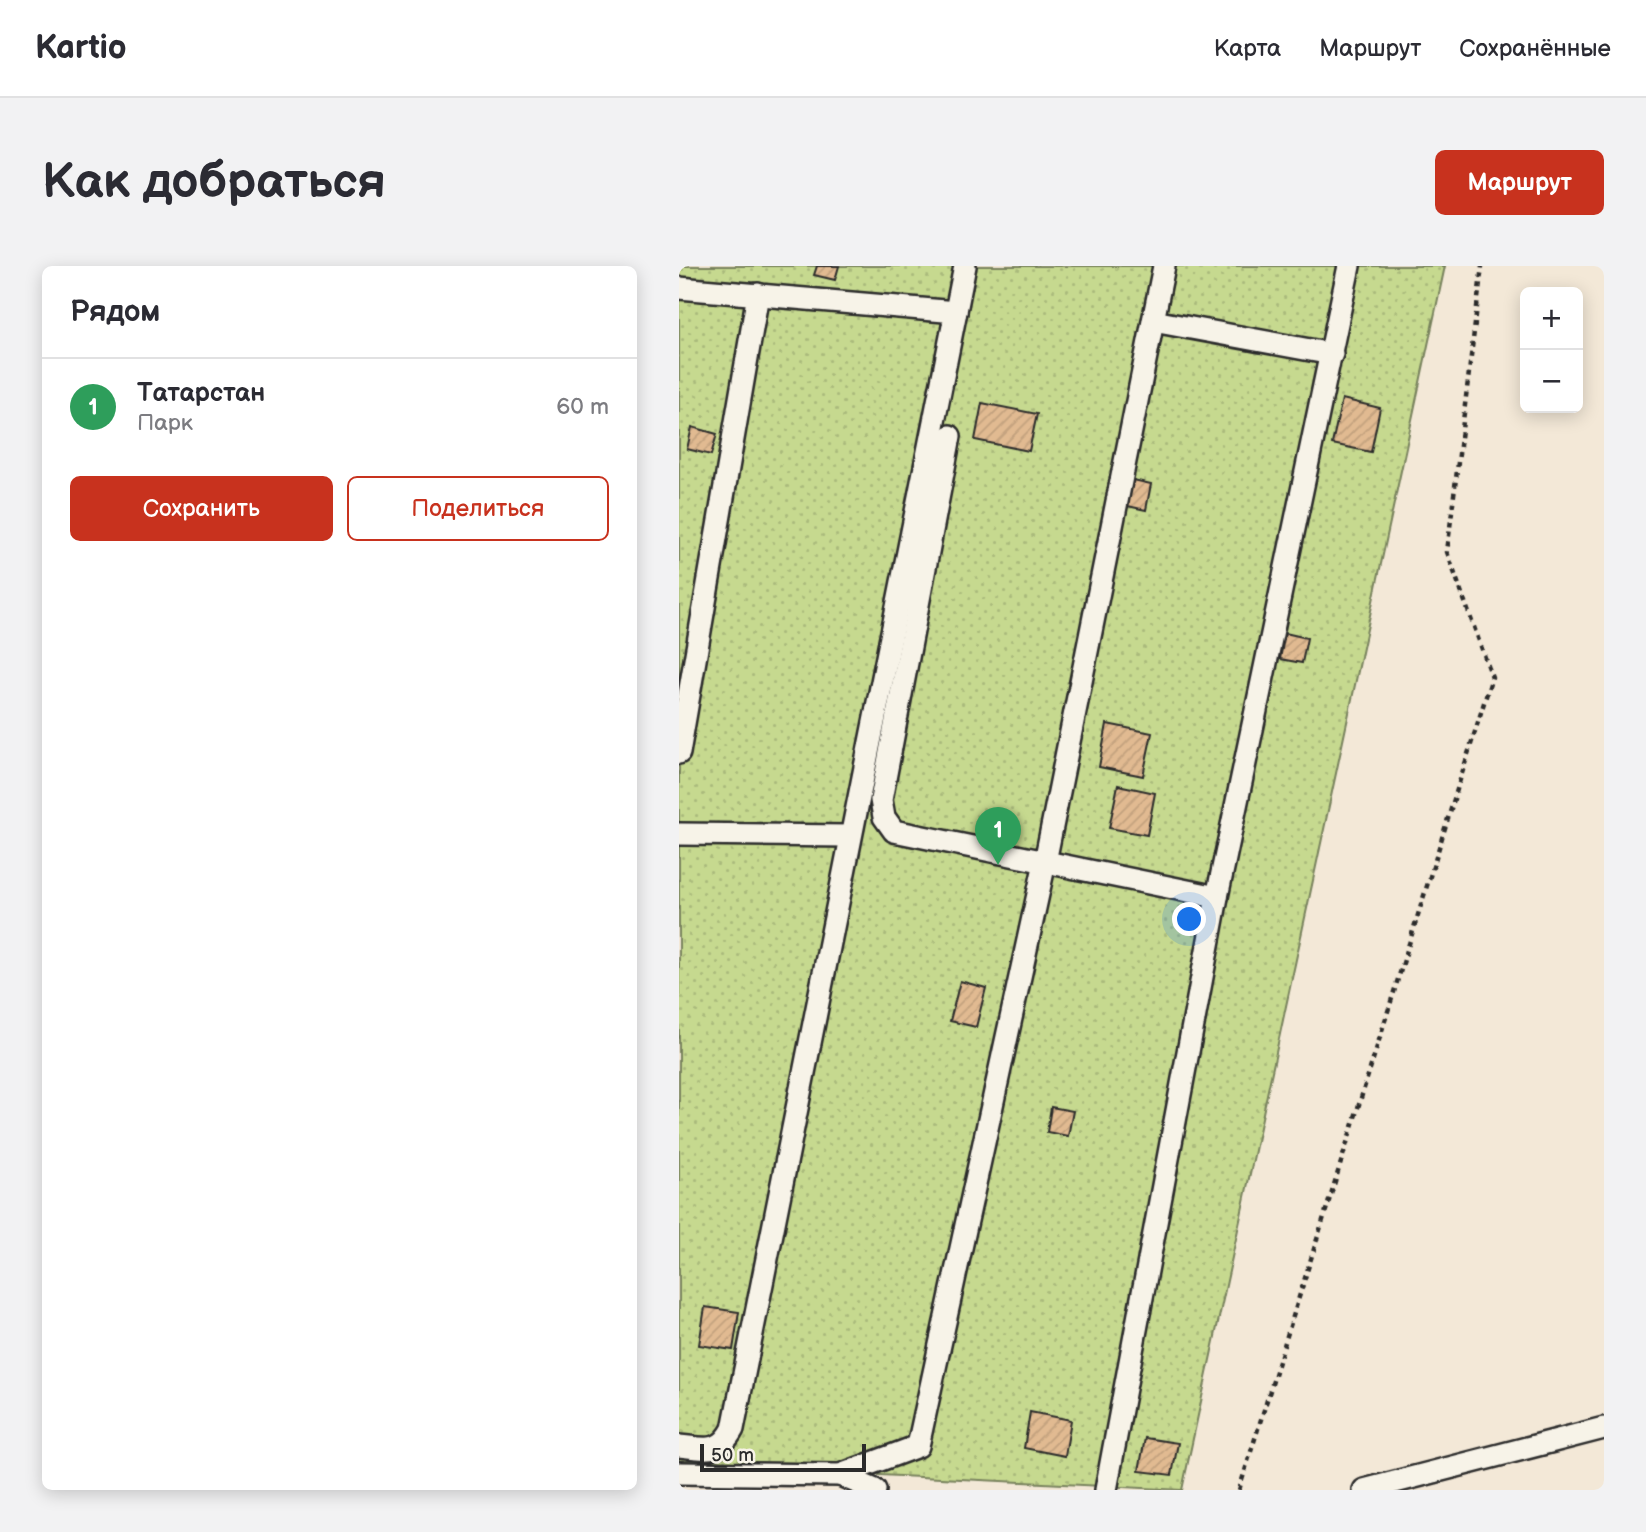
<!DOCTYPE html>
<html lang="ru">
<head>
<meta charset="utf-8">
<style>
	:root { --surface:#fff; --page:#f2f2f3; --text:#2b2b33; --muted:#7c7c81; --line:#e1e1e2; --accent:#c8321e }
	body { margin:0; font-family:"Balsamiq Sans",sans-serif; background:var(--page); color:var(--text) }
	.controls { position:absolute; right:21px; top:21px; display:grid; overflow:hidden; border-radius:10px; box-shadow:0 4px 18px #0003 }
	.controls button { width:63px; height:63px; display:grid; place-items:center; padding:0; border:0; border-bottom:2px solid var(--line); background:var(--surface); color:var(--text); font:35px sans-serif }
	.scale { position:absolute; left:21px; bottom:18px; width:166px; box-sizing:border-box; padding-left:7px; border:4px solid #2b2b2b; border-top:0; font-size:19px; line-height:24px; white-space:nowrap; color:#2b2b2b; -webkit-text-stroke:5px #f7f3e8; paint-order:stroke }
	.you { position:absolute; left:511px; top:654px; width:24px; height:24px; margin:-18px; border:5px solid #fff; border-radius:50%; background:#1a73e8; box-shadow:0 0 0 10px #1a73e833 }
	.badge { display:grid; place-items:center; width:46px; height:46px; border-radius:50%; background:var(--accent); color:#fff; font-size:23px; font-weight:700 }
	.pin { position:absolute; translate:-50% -58px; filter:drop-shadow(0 2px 4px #0008) }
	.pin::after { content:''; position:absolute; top:37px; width:24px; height:21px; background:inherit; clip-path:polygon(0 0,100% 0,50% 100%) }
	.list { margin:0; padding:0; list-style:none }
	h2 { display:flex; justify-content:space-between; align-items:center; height:91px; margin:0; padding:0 28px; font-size:30px }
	h2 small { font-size:23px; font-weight:400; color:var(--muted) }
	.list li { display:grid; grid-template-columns:46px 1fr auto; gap:21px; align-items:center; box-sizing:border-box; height:98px; padding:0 28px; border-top:2px solid var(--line) }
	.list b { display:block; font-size:26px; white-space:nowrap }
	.list p { margin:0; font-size:23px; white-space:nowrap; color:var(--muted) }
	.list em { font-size:23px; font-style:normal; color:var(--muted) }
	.actions { display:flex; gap:14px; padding:21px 28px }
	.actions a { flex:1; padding:16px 0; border:2px solid var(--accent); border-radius:10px; text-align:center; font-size:24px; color:var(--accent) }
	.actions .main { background:var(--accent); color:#fff }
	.map { position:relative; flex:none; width:925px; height:1224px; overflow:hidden; border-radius:10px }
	header { display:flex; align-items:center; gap:42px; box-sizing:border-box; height:98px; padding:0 35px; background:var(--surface); border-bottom:2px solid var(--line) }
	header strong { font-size:33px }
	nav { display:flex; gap:38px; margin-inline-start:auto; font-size:24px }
	.intro { display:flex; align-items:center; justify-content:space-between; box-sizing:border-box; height:168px; padding:0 42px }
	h1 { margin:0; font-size:49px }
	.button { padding:18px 32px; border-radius:10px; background:var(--accent); color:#fff; font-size:24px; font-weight:700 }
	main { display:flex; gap:42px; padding:0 42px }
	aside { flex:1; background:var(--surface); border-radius:10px; box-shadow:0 4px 18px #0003 }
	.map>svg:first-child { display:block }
	.green { fill:url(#green-dots); stroke:#78825d; stroke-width:2 }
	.building { fill:url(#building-hatch); stroke:#2b2b2b; stroke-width:2 }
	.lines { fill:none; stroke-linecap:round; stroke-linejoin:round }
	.minor-casing { stroke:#2b2b2b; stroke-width:26 }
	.path { stroke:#2b2b2b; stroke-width:4.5; stroke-dasharray:5 5; stroke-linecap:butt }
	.minor { stroke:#f7f3e8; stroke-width:21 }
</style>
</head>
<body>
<header>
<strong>Kartio</strong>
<nav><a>Карта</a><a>Маршрут</a><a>Сохранённые</a></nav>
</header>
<div class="intro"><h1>Как добраться</h1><a class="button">Маршрут</a></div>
<main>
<aside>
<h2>Рядом<small></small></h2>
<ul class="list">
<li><span class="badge" style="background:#2e9e5b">1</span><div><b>Татарстан</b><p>Парк</p></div><em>60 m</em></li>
</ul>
<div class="actions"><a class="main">Сохранить</a><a>Поделиться</a></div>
</aside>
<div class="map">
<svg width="925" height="1224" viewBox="0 0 925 1224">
	<defs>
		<pattern id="green-dots" width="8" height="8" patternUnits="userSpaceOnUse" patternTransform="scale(1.75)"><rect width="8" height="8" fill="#c6d98f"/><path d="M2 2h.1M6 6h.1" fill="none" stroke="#aaba7c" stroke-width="1.8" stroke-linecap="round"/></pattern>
		<pattern id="building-hatch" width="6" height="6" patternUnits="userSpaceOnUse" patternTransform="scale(1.75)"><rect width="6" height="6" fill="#e1ba91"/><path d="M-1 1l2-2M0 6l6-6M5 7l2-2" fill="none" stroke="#c1a07d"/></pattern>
	</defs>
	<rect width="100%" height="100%" fill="#f3e8d7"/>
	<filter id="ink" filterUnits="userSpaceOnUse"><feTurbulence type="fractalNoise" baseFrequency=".0143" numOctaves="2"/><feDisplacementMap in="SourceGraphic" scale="14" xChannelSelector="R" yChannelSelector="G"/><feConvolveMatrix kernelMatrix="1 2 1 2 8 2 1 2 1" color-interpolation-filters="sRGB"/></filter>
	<g filter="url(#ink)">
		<!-- green -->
		<polygon class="green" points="0,0 766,0 503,1224 0,1199"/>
		<!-- building -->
		<g class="building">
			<polygon points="138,0 160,0 156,14 135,9"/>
			<polygon points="663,133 701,142 692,186 653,178"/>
			<polygon points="303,137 358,148 350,185 296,174"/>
			<polygon points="13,161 38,168 32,189 8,183"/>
			<polygon points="450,213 472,218 467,244 444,239"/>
			<polygon points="606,367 628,372 623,397 601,393"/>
			<polygon points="428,458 473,467 464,510 420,501"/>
			<polygon points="439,519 476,527 468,569 430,562"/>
			<polygon points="281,715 307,722 297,761 271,755"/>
			<polygon points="372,841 394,845 389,870 368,866"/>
			<polygon points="26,1041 60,1046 54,1084 20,1079"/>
			<polygon points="351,1146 392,1154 386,1190 345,1182"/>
			<polygon points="466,1172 499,1177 493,1209 460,1205"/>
		</g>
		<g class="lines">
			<defs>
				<g id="minor">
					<polyline points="0,22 277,46"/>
					<polyline points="474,55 653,88"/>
					<polyline points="271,170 202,534 205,551 215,565 538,631"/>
					<polyline points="0,487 79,28"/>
					<polyline points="0,568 170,570"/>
					<path d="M 0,1180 C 26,1182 40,1189 54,1163 L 286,0"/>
					<polyline points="0,1207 161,1209 239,1180 366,596 485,0"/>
					<polyline points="161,1209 196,1224"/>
					<polyline points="427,1224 538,631 670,0"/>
					<polyline points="685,1224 925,1162"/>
				</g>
			</defs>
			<!-- minor casing -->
			<use href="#minor" class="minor-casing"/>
			<!-- path -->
			<polyline class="path" points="560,1224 813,411 768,286 803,0"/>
			<!-- minor -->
			<use href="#minor" class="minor"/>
		</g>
	</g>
</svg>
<div class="controls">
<button>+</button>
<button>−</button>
</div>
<div class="scale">50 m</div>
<div class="you"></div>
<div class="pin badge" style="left:319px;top:599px;background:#2e9e5b">1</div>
</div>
</main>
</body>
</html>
